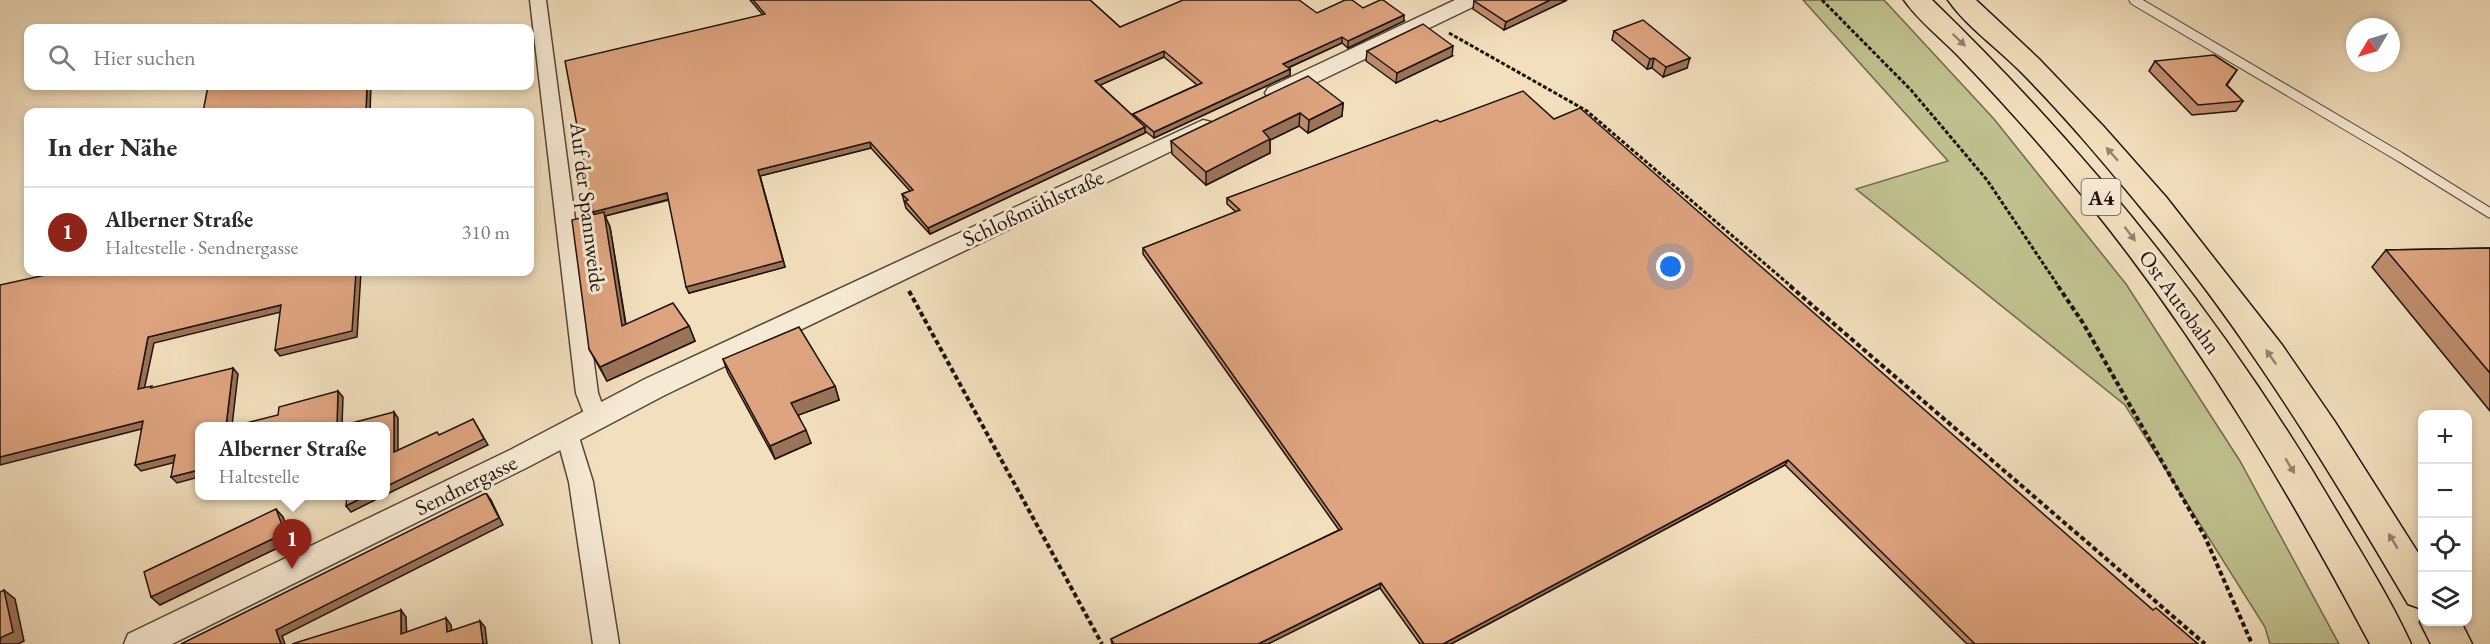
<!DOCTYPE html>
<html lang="de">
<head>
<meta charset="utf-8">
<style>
	:root { --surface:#fff; --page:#f2f2f3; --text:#2b2b33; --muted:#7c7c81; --line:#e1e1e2; --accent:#8f2418 }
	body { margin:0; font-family:"EB Garamond",serif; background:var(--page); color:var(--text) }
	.controls { position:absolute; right:18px; bottom:18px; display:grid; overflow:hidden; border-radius:12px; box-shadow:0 3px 9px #0003 }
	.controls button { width:54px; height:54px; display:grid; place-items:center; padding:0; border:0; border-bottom:2px solid var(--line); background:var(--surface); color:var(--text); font:30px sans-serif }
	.compass { position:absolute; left:2346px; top:18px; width:54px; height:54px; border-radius:50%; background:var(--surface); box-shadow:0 3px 9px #0003; rotate:232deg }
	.you { position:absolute; left:1671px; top:267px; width:21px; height:21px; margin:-15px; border:4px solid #fff; border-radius:50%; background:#1a73e8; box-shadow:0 0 0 9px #1a73e833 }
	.badge { display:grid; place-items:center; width:39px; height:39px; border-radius:50%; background:var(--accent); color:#fff; font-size:20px; font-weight:700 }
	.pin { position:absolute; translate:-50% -50px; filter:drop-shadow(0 2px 3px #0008) }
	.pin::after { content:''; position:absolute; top:32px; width:21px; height:18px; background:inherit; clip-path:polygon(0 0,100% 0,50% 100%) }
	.popup { position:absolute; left:195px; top:422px; width:195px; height:78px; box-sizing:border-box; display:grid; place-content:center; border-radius:12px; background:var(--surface); filter:drop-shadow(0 2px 4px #0005); font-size:20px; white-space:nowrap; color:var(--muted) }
	.popup b { font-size:22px; color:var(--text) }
	.popup::after { content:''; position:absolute; left:50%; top:100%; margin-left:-12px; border:12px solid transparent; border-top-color:var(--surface) }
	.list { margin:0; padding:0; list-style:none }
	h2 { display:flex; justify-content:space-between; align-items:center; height:78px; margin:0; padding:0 24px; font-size:26px }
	h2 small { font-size:20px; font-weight:400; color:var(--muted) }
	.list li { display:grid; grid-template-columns:39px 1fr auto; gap:18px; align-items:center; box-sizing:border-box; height:90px; padding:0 24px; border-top:2px solid var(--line) }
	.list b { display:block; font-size:22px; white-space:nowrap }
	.list p { margin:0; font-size:20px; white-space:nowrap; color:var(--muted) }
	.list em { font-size:20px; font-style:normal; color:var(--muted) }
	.icon { flex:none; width:33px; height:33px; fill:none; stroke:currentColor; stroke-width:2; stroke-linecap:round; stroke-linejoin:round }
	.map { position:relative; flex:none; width:2490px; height:644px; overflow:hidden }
	.search { position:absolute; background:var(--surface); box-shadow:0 3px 9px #0003; left:24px; top:24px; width:510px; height:66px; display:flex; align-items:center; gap:15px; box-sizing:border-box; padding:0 21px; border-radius:12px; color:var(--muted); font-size:22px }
	.panel { position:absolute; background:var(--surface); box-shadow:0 3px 9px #0003; left:24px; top:108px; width:510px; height:168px; border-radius:12px }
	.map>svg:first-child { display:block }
	.green { fill:#bfc18e; stroke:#6e6a4e; stroke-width:1.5 }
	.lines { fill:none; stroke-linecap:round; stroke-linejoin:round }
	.service-casing { stroke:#53463a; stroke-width:11 }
	.minor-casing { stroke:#53463a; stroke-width:3 }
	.tertiary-casing { stroke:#53463a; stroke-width:3 }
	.motorway-casing { stroke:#1e130e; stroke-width:3 }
	.path-far1 { stroke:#1e130e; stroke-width:3; stroke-dasharray:4 2; stroke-linecap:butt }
	.path { stroke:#1e130e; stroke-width:4; stroke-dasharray:5 3; stroke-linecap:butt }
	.service { stroke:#f7ead4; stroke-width:9 }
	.minor { fill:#f7ead4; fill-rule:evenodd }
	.tertiary { fill:#f7ead4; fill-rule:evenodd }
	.motorway { fill:#f2dfbd; fill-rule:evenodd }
	.wall { fill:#bf8d6d; stroke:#1e130e; stroke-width:1.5; fill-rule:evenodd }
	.shaded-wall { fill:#9b7359; stroke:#1e130e; stroke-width:1.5 }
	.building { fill:#dea47f; stroke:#1e130e; stroke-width:1.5 }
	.oneway { fill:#93836e }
	.labels { text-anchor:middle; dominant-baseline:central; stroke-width:6; stroke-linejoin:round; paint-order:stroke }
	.shield { fill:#f7ead4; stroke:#5f5449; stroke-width:1.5 }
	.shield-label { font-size:21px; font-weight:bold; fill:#1e130e }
	.street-label { font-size:22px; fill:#1e130e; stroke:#f7ead4 }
</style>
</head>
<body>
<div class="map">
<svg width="2490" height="644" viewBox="0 0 2490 644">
	<rect width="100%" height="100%" fill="#f2dfbd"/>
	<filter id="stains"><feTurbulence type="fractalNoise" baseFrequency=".00333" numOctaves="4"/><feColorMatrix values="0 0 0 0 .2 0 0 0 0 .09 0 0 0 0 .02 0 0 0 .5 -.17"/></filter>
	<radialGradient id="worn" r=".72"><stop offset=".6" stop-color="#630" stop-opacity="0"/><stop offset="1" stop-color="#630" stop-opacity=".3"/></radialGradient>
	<!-- green -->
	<polygon class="green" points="1803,0 1884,0 1994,119 2126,284 2240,461 2339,644 2270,644 2265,627 2125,405 1856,189 1948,161"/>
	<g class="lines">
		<defs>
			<polyline id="service" points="2134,0 2400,157 2490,213"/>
			<g id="minor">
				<polygon points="530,0 546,0 598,393 607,418 604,424 596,427 588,424 576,393"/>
				<polygon points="567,425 575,428 578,434 593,482 619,644 593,644 569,482 556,434 559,428"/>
			</g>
			<g id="tertiary">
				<polygon points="1455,0 1483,0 1479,4 1284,98 1276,100 1268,98 1265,93 1268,88"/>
				<polygon points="1203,120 1211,122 1215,127 1211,132 665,395 530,466 172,644 124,644 128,634 510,450 645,379"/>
			</g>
			<g id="motorway">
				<path d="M 1904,0 L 1932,0 C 2089,152 2225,321 2336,510 C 2362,554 2390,598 2411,644 L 2370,644 C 2288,490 2200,341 2090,205 C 2050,155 2008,108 1964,62 C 1945,41 1920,23 1904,0 Z"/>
				<path d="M 1948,0 L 1976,0 L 2039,59 L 2104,127 L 2166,197 L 2282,345 L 2335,422 L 2422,559 L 2422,609 L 2408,604 C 2328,468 2245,331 2142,209 C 2103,162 2063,114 2019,70 C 1996,47 1966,26 1948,0 Z"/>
				<polygon points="2422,617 2422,622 2461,622 2472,644 2431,644 2420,622"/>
			</g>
		</defs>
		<!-- service casing -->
		<use href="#service" class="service-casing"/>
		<!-- minor casing -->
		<use href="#minor" class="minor-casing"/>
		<!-- tertiary casing -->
		<use href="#tertiary" class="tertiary-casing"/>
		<!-- motorway casing -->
		<use href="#motorway" class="motorway-casing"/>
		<!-- path-far1 -->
		<g class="path-far1">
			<polyline points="1822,0 1911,90 1987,180 2059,287"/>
			<polyline points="1449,33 1587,111 1792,287"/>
		</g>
		<!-- path -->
		<g class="path">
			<polyline points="1790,286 2205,644"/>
			<polyline points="2058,286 2083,323 2205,537 2252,644"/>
			<polyline points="909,291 1102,644"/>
		</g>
		<!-- service -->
		<use href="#service" class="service"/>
		<!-- minor -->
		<use href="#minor" class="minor"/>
		<!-- tertiary -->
		<use href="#tertiary" class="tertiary"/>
		<!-- motorway -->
		<use href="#motorway" class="motorway"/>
	</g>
	<!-- wall -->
	<g class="wall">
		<path d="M 750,0 L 1090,0 L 1120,27 L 1317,13 L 1363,8 L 1404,21 L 1348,48 L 1342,43 L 1288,68 L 1290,69 L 1290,75 L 1154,138 L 1145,131 L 1145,133 L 930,234 L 906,208 L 902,194 L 910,191 L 871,148 L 760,176 L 785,267 L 689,293 L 669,200 L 605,216 L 610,227 L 626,324 L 689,326 L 695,341 L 607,381 L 589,349 L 594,215 L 593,212 L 763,15 ZM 1164,57 L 1197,85 L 1133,114 L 1133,116 L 1100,85 Z"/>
		<polygon points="1475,0 1567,0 1504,30 1473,9 1474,1"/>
		<polygon points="1614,31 1687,68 1663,77 1652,68 1647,69 1612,40"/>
		<polygon points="1367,51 1452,56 1396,83 1366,61"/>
		<polygon points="2155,61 2237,70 2227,85 2243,101 2236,111 2192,115 2149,71"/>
		<polygon points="1343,103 1342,116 1308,133 1299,126 1270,140 1270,153 1206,185 1172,154 1171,141"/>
		<polygon points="1554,119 2153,610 2198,644 1967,644 1785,465 1451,644 1420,644 1380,588 1268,644 1112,644 1111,639 1339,530 1143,254 1143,248 1236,212 1227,204 1227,198 1440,122"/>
		<polygon points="2490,248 2490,411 2372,267 2386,250"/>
		<polygon points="723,359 835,386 839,400 798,415 811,443 775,459 728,373"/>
	</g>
	<!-- shaded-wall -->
	<g class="shaded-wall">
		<polygon points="1550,0 1567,0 1504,30 1506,22"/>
		<polygon points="1404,15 1404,21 1348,48 1348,41"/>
		<polygon points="1342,37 1342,43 1283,70 1283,64"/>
		<polygon points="1453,46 1452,56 1396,83 1397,73"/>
		<polygon points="1164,51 1164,57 1096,87 1095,81"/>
		<polygon points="1654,58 1652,68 1647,69 1650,59"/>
		<polygon points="1690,58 1687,68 1663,77 1666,67"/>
		<polygon points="1290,69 1290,75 1154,138 1154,132"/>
		<polygon points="367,86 371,86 370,112 366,112"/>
		<polygon points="1343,103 1342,116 1308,133 1309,120"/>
		<polygon points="1300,113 1299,126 1270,140 1270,153 1206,185 1206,172 1263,131"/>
		<polygon points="1145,127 1145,133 930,234 928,228"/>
		<polygon points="870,142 871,148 760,176 785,267 689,293 686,287 758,170"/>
		<polygon points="667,193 670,199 605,216 610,227 628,340 622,326 596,218 593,212"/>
		<polygon points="356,272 361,272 357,337 280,356 275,350"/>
		<polygon points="281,305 285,311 154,343 143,395 138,389 148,337"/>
		<polygon points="689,326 695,341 607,381 600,367"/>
		<polygon points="233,368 238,374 232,426 226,426"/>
		<polygon points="835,386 839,400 796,416 791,403"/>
		<polygon points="338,391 343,397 342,426 337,426"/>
		<polygon points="394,412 398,418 398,458 394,452"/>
		<polygon points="473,419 488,445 385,495 385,487"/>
		<polygon points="143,421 149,427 0,465 0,457"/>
		<polygon points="806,430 811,443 775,459 770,446"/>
		<polygon points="175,455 180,461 141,471 135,465"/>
		<polygon points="1788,460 1785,465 1451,644 1443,644"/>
		<polygon points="199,470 199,477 177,483 171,477"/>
		<polygon points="486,493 491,500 503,525 282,636 285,644 281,644 276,630"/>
		<polygon points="367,495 385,495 351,512 346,506"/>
		<polygon points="276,509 283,517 292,541 160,605 151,597"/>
		<polygon points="1381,583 1380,588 1268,644 1258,644"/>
		<polygon points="4,590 15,599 24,641 18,644 0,644"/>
		<polygon points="401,610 406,617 407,641 401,634"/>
		<polygon points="446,618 451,625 453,639 447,632"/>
		<polygon points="480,621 485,627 487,644 483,644"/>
	</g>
	<!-- building -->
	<g class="building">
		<polygon points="753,0 1090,0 1120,27 1183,0 1299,0 1317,13 1345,0 1352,0 1363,8 1380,0 1383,0 1404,15 1348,41 1342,37 1283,64 1290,69 1154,132 1133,114 1202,83 1164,51 1095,81 1145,127 928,228 905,201 908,200 902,194 913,190 870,142 758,170 783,261 686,287 667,193 593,212 565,61 765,14"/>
		<polygon points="1475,0 1550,0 1506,22 1474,1"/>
		<polygon points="1643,20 1690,58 1666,67 1654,58 1650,59 1614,31"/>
		<polygon points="1423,24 1453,46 1397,73 1367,51"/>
		<polygon points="2214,55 2237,70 2226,85 2243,101 2198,105 2155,61"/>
		<polygon points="1308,76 1343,103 1309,120 1300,113 1263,131 1270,139 1206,172 1171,141"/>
		<polygon points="208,86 367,86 366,112 203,112"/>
		<polygon points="1523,91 1554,119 1580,108 2153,610 2156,608 2198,644 1975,644 1788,460 1443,644 1424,644 1381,583 1258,644 1114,644 1111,639 1342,529 1143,248 1240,210 1227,198 1437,120 1440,122"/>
		<polygon points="604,212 622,326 673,303 689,326 600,367 589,349 572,220"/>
		<polygon points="2490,248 2490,373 2386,250"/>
		<polygon points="59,272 356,272 352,331 275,350 281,305 148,337 138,389 152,386 151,388 233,368 226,426 199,426 199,470 171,477 175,455 135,465 143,421 0,457 0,285"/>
		<polygon points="799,327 835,386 791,403 806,430 770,446 723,359"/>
		<polygon points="338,391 337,426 234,426 278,415 279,407"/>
		<polygon points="394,412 394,452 437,432 439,435 473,419 484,439 385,487 385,426 340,426"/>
		<polygon points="486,493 499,518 276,630 281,644 181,644"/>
		<polygon points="347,495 367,495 346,506"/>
		<polygon points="276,509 285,533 151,597 144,572"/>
		<polygon points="4,590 13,632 0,638 0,592"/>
		<polygon points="401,610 401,634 446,618 447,632 480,621 483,644 292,644"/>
	</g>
	<!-- one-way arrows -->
	<defs><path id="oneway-solid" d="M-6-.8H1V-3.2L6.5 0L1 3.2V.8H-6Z" transform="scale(1.5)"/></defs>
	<g class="oneway">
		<use href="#oneway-solid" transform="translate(1959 40) rotate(44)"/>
		<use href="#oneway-solid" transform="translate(2112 154) rotate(-132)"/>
		<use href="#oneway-solid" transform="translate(2130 234) rotate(53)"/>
		<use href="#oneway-solid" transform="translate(2271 357) rotate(-125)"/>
		<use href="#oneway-solid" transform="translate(2290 466) rotate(59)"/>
		<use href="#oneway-solid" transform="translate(2393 541) rotate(-121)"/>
	</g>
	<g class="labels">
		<!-- shield labels -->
		<rect class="shield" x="2081.5" y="179" width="39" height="36" rx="4.5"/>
		<g class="shield-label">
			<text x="2101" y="197">A4</text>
		</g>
		<!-- street labels -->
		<g class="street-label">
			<text transform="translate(588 207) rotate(83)">Auf der Spannweide</text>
			<text transform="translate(1033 208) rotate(-25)">Schloßmühlstraße</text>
			<text transform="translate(2180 302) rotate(54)">Ost Autobahn</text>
			<text transform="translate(466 485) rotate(-26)">Sendnergasse</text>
		</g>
	</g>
	<rect width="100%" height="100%" filter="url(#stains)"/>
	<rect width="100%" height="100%" fill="url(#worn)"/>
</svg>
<div class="controls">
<button>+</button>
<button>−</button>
<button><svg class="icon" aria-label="locate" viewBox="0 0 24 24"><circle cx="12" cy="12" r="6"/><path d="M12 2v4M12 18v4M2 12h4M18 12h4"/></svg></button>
<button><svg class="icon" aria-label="layers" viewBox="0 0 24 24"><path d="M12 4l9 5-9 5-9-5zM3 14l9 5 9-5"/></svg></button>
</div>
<svg class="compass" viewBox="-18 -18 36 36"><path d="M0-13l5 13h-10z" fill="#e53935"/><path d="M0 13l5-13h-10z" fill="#7c7c81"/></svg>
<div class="you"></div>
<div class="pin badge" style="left:292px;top:569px">1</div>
<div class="popup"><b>Alberner Straße</b>Haltestelle</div>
<div class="search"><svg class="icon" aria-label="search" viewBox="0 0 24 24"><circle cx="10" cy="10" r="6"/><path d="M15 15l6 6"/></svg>Hier suchen</div>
<section class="panel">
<h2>In der Nähe<small></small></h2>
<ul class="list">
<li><span class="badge">1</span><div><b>Alberner Straße</b><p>Haltestelle · Sendnergasse</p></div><em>310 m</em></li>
</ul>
</section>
</div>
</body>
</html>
